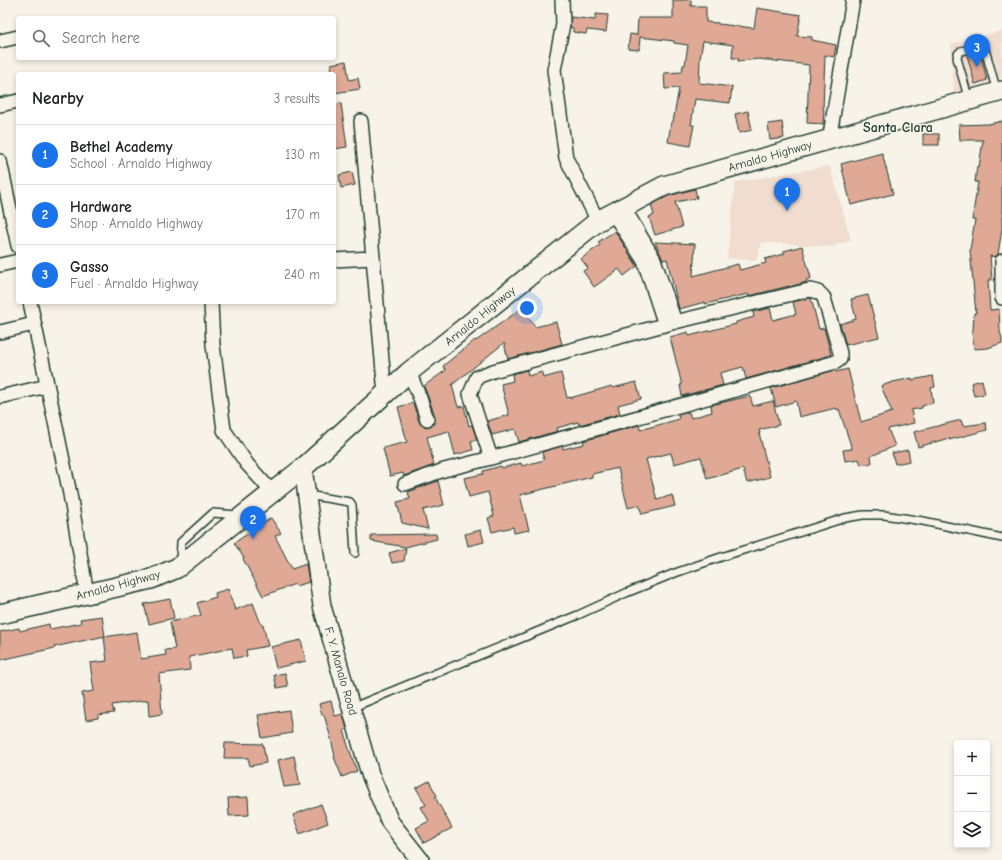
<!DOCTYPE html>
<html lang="en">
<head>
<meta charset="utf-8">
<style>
	:root { --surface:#fff; --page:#f6f6f6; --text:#202124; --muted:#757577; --line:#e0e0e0; --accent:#1a73e8 }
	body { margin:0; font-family:"Comic Neue",sans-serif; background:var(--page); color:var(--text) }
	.controls { position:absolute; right:12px; bottom:12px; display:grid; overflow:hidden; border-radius:4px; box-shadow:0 2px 6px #0003 }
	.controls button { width:36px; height:36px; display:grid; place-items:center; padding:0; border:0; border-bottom:1px solid var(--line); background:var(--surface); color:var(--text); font:20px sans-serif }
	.you { position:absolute; left:527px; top:308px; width:14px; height:14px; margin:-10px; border:3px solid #fff; border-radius:50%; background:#1a73e8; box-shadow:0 0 0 6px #1a73e833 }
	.badge { display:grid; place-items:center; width:26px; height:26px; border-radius:50%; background:var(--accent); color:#fff; font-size:13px; font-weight:700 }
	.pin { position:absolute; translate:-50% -33px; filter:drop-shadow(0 1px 2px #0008) }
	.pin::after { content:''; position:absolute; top:21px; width:14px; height:12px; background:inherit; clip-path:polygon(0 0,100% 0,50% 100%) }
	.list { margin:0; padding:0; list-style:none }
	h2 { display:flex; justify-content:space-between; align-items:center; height:52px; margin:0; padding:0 16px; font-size:17px }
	h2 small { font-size:13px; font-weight:400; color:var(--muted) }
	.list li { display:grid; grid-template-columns:26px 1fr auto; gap:12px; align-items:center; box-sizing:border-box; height:60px; padding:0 16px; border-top:1px solid var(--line) }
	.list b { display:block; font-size:15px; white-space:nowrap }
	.list p { margin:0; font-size:13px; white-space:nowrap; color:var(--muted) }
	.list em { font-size:13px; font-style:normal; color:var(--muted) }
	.icon { flex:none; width:22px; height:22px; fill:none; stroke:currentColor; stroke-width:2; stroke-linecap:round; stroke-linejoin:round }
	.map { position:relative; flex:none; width:1002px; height:860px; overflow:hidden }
	.search { position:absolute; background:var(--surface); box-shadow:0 2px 6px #0003; left:16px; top:16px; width:320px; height:44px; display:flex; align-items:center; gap:10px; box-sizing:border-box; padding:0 14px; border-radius:4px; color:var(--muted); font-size:15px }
	.panel { position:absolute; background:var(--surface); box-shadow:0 2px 6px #0003; left:16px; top:72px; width:320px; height:232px; border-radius:4px }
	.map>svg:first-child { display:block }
	.built { fill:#f0ddcf }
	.building { fill:#dfa995; stroke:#1f3d34 }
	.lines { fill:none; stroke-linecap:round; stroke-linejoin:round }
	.service-casing { stroke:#1f3d34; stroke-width:10 }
	.minor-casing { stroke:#1f3d34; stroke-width:16 }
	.tertiary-casing { stroke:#1f3d34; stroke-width:20 }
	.secondary-casing { stroke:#1f3d34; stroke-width:22 }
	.service { stroke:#f7f3e8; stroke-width:7 }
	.minor { stroke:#f7f3e8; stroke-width:13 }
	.tertiary { stroke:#f7f3e8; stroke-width:17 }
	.secondary { stroke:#f7f3e8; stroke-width:19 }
	.labels { text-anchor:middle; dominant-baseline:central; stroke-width:3; stroke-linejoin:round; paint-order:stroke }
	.street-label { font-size:12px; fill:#1f3d34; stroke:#f7f3e8 }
	.quarter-label { font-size:14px; font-weight:bold; fill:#1f3d34; stroke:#f7f3e8 }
</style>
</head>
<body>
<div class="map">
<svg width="1002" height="860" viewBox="0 0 1002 860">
	<rect width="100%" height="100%" fill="#f7f3e8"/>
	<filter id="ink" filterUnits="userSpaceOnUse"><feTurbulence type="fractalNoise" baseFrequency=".025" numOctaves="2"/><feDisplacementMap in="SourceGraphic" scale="8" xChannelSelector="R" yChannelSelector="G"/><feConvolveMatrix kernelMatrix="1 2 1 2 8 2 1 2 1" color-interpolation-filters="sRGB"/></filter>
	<g filter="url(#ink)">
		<!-- built -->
		<g class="built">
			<polygon points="1002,31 1002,78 954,93 951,44"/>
			<polygon points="830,166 851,240 832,247 762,242 756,261 727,258 735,182"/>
		</g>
		<!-- building -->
		<g class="building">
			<polygon points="673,0 691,0 691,6 706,6 706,22 718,23 718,24 754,28 757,8 801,15 797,36 812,37 812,40 836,45 834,57 825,55 823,109 824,109 823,124 807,123 809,65 759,59 738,61 738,58 732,58 733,45 703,41 700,59 699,83 732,87 730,103 695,99 691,125 694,125 690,146 668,142 671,122 673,122 679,88 665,89 664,73 682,72 683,65 685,65 688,45 674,43 674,41 640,37 639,50 628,49 630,34 637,35 638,18 673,18"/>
			<polygon points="596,14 608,15 606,32 587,30 586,34 573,32 573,28 570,27 571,17 595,20"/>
			<polygon points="978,52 980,52 987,80 975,84 967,55"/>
			<polygon points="346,61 349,80 358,78 360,89 334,93 334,74 332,74 331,64"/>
			<polygon points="341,103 347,147 334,149 334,104"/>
			<polygon points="748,111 752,130 739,133 735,114"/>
			<polygon points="1002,121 1002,229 998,254 995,257 990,256 992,280 988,280 990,310 999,309 1000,332 1002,338 1002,343 988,348 974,349 972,331 973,331 974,313 976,313 970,250 975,220 972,220 978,182 975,182 977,166 979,167 983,140 960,140 959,125 989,124"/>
			<polygon points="782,122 784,138 770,140 768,124"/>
			<rect x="923" y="134" width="16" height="11"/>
			<polygon points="882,153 893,194 851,205 841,164"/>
			<polygon points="352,172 355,185 341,188 339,175"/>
			<polygon points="695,189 697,198 675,202 682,227 655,235 649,217 654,215 651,205 668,196"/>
			<polygon points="615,231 637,266 624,276 619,269 594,287 583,271 588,268 581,259 600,245 598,242"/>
			<polygon points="655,242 695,244 693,276 738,264 740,270 766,263 765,259 784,254 784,251 802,246 811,278 806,280 807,282 789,287 789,286 749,296 748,294 705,304 705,302 679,309 667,259 663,260"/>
			<polygon points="868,295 879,337 846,345 840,324 856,319 851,299"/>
			<polygon points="809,298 811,298 819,329 824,328 831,355 746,379 743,367 720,373 723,385 682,396 680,385 682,385 670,337 688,332 689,336 736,324 736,322 754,317 753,312 770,308 773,320 796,314 793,302"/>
			<polygon points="522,308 535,327 556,322 562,344 508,359 504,343 452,385 458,407 464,406 469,426 472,425 477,440 471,441 473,450 455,455 449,431 427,437 434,465 404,476 403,473 390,476 383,448 407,442 398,407 413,403 419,422 421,425 426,427 430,426 433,425 435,421 435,416 424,386 446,370 443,366 475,340 476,341"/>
			<polygon points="848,369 861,422 892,412 881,386 893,382 912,378 912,380 933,376 935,387 931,388 933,403 922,406 922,408 911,410 914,423 888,429 895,446 871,456 872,463 861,465 859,459 845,461 843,450 852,449 839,409 837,410 836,408 799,417 796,401 776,407 771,388 835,370 836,372"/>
			<polygon points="527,370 528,376 542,372 543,378 561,373 567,398 570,397 570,398 612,386 613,388 636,382 641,399 618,405 620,414 579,425 578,422 557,428 558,431 519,442 515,429 492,435 487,421 509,415 501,384 513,381 512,374"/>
			<polygon points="982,380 985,394 974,396 971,383"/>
			<polygon points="750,396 753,406 773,401 779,425 759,430 760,433 759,433 770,477 747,483 743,469 707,479 701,457 674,464 671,453 646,459 657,500 672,495 675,506 642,514 639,505 628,508 618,468 614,469 592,474 592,477 520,495 529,530 514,533 513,527 492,532 488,518 494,516 488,492 469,497 464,478 483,474 483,471 501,466 502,468 521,463 522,466 544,460 542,452 562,446 563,449 584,444 583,441 639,425 640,430 669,422 679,419 678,415 689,412 691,418 712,412 711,405"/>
			<polygon points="961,420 963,426 986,423 987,430 949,440 949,438 918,447 914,432"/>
			<polygon points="908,450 910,461 895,464 892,453"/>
			<polygon points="438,481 444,505 423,510 428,529 402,523 397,502 410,499 408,492"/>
			<polygon points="271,518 281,533 275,536 292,569 306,564 309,582 296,586 295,584 263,596 243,559 244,558 234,543"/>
			<polygon points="481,530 484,542 468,546 465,534"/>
			<polygon points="436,534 437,539 405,547 371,541 371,535"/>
			<polygon points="406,548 404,561 392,563 389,553"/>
			<polygon points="228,589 235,610 253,603 261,624 263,624 268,646 246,650 247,656 234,658 232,648 189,657 190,670 159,674 162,714 149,716 148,700 112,705 114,713 98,715 98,718 86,720 82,693 94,691 90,663 107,661 104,637 137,632 141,659 166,655 165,650 175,649 170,622 201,615 197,603 216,597 215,593"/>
			<polygon points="170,599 174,618 149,624 144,604"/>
			<polygon points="102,616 105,636 54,647 55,648 0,660 0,632 19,628 20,631 49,624 50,629 81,623 80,619"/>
			<polygon points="301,640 306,661 276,668 271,647"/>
			<polygon points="285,673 288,686 277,688 274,675"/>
			<polygon points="331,701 335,716 343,714 347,729 344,730 347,740 346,740 357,771 342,777 334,757 335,756 330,735 324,715 322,715 319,704"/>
			<polygon points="289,710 292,733 262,738 258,715"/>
			<polygon points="225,743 263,744 266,763 250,766 248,758 224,758"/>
			<polygon points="294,756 300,785 284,787 278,760"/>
			<polygon points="429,781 437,796 435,797 452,828 424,843 416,828 429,821 421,807 426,805 416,788"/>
			<polygon points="248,797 249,815 229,816 228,798"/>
			<polygon points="321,804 328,823 300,834 293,815"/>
		</g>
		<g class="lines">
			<defs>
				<g id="service">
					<polyline points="969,100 957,58 958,54 961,51 977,47 982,47 985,49 997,92"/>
					<polyline points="307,495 350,502 352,505 355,553"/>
					<polyline points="180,562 181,542 213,513 237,515"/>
					<polyline points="351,708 578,615 626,593 675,573 718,558 845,518 863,515 884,515 923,521 1002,538"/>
				</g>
				<g id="minor">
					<polyline points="562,0 563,24 554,70 566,158 598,221"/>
					<polyline points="0,41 18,37"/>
					<polyline points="0,105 18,101"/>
					<polyline points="361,121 385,394"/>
					<polyline points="829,140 853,0"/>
					<polyline points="0,161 18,246"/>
					<polyline points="624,208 654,259 675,322"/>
					<polyline points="613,213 644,261 665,325"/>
					<polyline points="334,260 373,258"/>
					<polyline points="1002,261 1002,298"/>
					<polyline points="0,265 18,261"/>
					<polyline points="30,302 70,494 87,594"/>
					<polyline points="211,302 213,345 224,430 247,464 273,493"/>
					<polyline points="0,332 34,324"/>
					<polyline points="409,372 420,398 427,419"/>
					<polyline points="0,397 47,386"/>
					<path d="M 405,484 L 444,470 L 491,458 L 836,362 L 840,359 L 840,353 L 824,298 C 820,292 817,291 809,290 L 675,322 L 493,371 L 477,377 L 470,394 L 491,458"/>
				</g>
				<polyline id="tertiary" points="303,468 322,606 370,774 390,822 420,860"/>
				<polyline id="secondary" points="0,614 151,579 177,568 303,468 409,372 598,221 664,186 1002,91"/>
			</defs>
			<!-- service casing -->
			<use href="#service" class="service-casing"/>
			<!-- minor casing -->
			<use href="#minor" class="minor-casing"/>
			<!-- tertiary casing -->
			<use href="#tertiary" class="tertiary-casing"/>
			<!-- secondary casing -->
			<use href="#secondary" class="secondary-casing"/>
			<!-- service -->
			<use href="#service" class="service"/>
			<!-- minor -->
			<use href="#minor" class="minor"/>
			<!-- tertiary -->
			<use href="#tertiary" class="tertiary"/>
			<!-- secondary -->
			<use href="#secondary" class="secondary"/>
		</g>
	</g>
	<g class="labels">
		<!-- street labels -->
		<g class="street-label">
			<text transform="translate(770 156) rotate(-16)">Arnaldo Highway</text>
			<text transform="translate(480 316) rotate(-39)">Arnaldo Highway</text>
			<text transform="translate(118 585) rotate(-15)">Arnaldo Highway</text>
			<text transform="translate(341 671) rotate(74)">F. Y. Manalo Road</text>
		</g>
		<!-- quarter labels -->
		<g class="quarter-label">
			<text x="898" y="127">Santa Clara</text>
		</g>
	</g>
</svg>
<div class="controls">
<button>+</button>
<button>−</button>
<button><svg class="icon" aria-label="layers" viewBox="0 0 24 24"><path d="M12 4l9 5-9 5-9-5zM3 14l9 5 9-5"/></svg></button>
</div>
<div class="you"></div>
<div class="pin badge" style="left:787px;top:211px">1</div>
<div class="pin badge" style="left:253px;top:539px">2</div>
<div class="pin badge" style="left:977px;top:67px">3</div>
<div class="search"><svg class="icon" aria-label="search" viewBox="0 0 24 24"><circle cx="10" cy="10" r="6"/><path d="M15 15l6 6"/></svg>Search here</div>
<section class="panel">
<h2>Nearby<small>3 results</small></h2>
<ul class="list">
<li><span class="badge">1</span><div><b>Bethel Academy</b><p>School · Arnaldo Highway</p></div><em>130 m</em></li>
<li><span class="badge">2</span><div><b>Hardware</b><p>Shop · Arnaldo Highway</p></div><em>170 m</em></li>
<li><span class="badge">3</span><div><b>Gasso</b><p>Fuel · Arnaldo Highway</p></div><em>240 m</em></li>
</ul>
</section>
</div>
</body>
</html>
